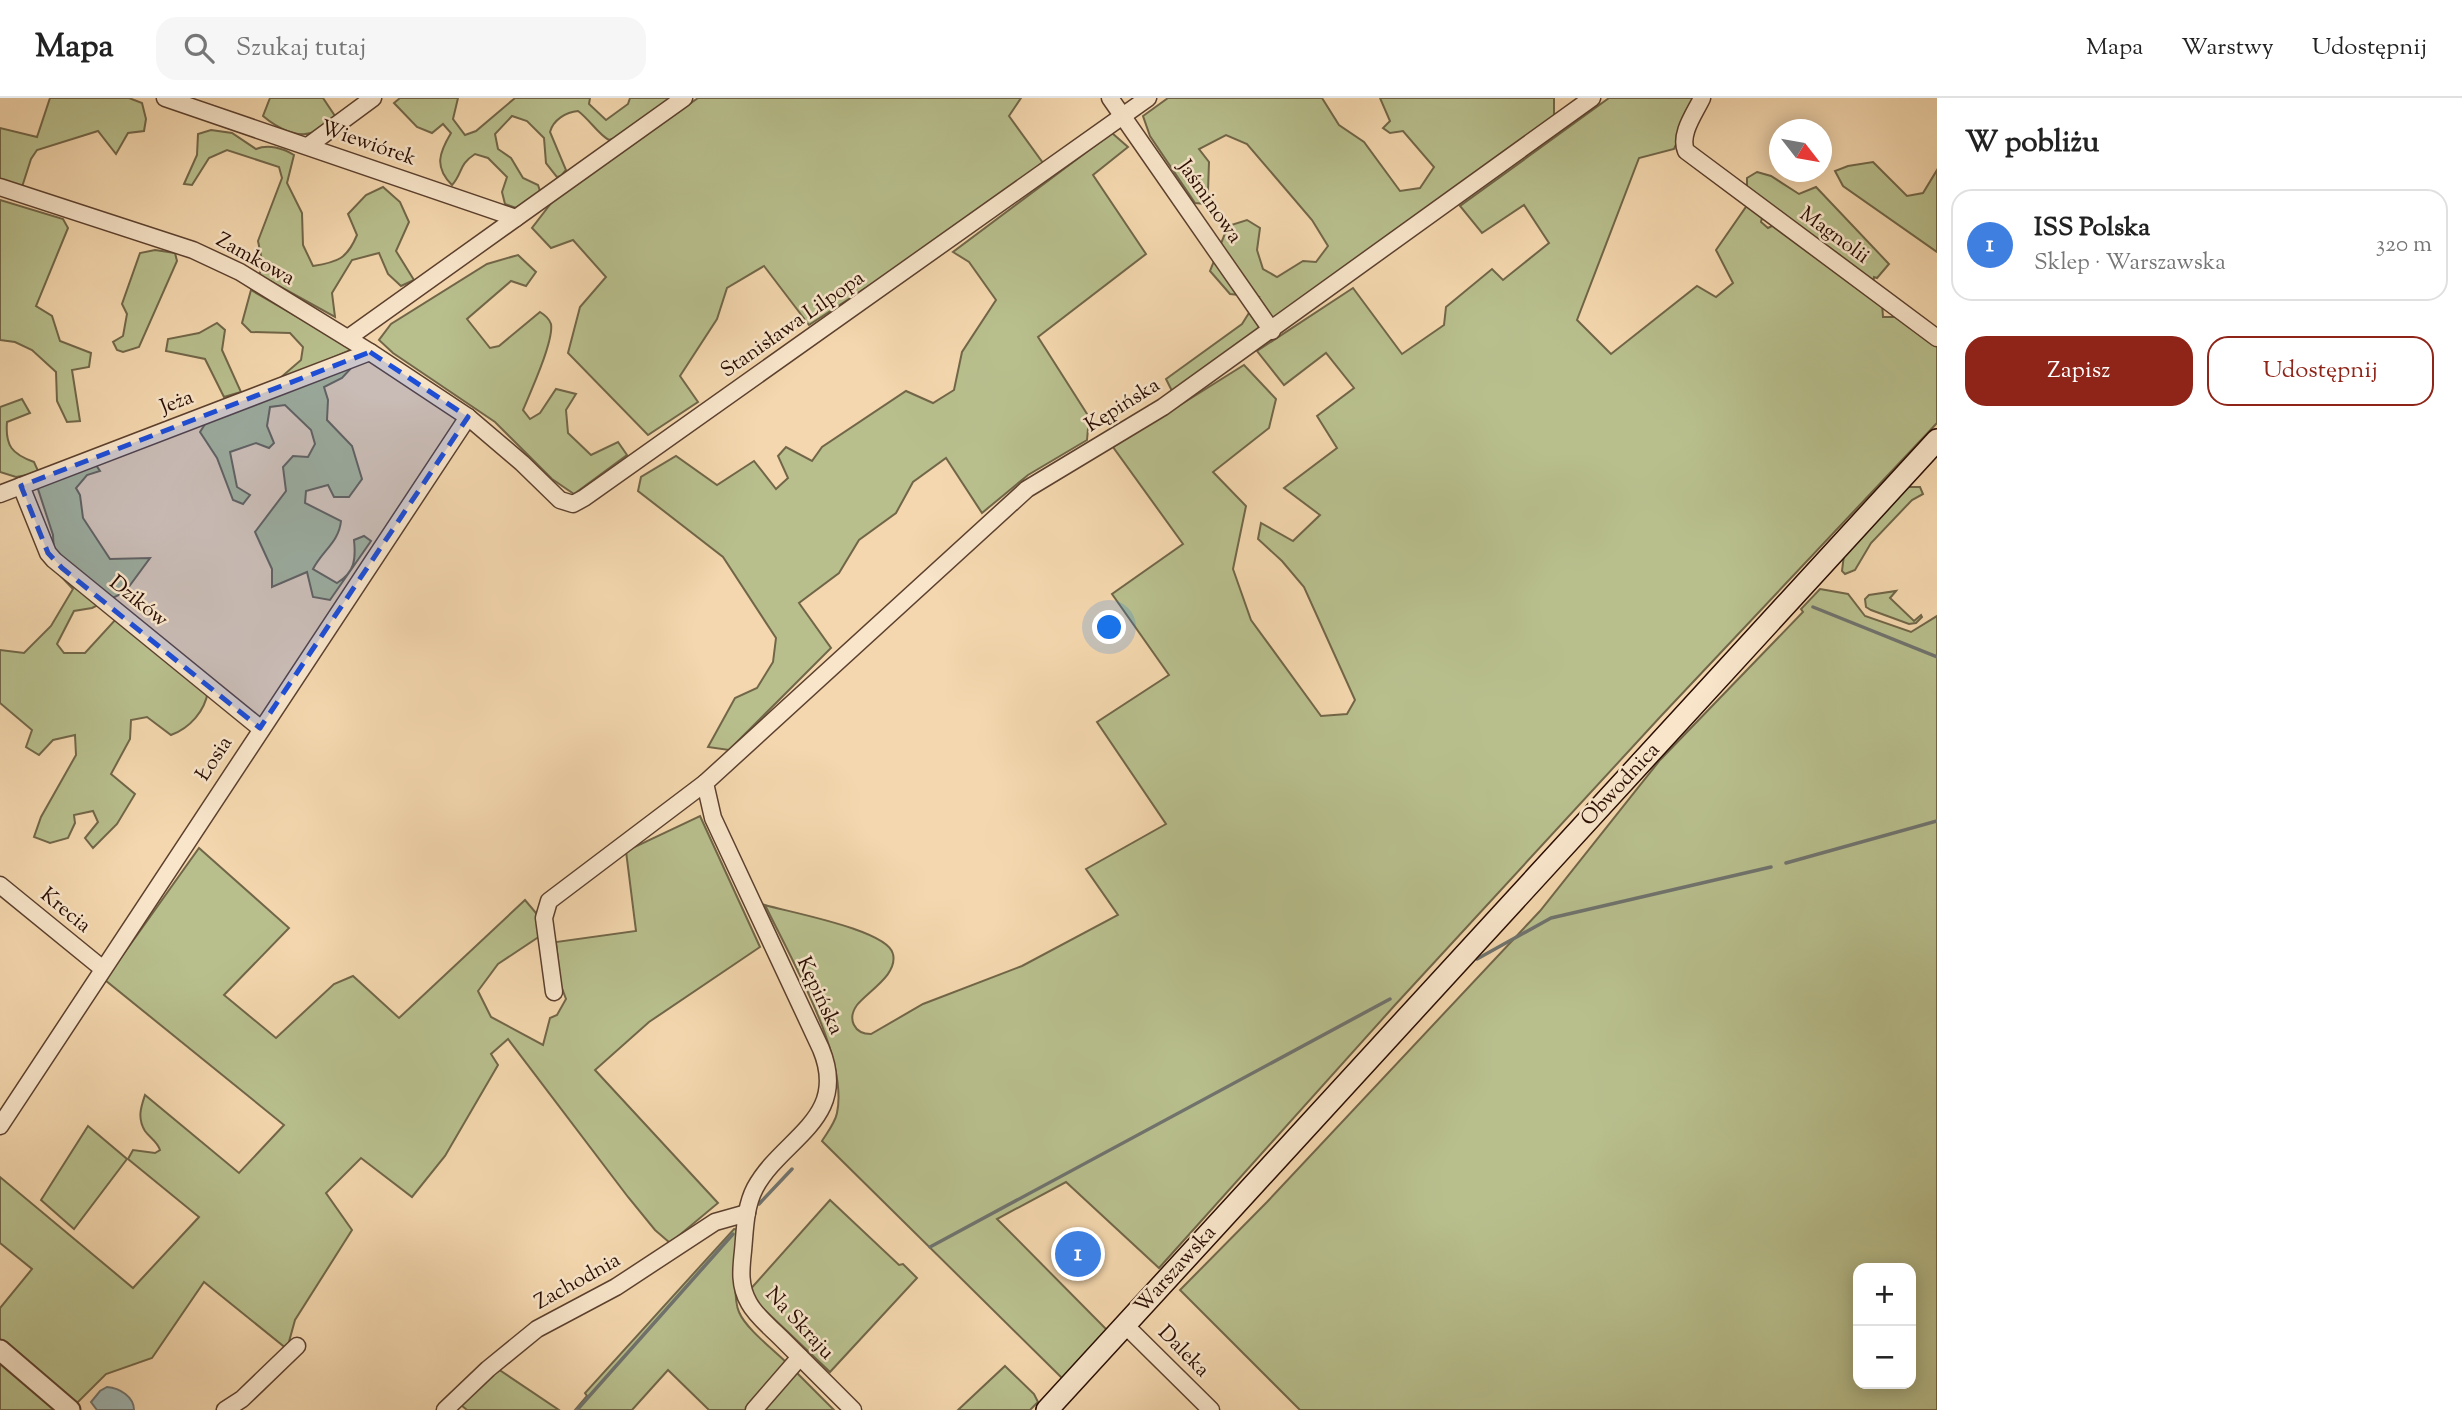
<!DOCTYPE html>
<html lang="pl">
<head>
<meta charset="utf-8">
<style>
	:root { --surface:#fff; --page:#f6f6f6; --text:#222; --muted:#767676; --line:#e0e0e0; --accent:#8f2418 }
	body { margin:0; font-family:"Sorts Mill Goudy",serif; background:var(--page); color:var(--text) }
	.controls { position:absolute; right:21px; bottom:21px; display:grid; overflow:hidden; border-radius:14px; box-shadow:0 4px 18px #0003 }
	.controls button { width:63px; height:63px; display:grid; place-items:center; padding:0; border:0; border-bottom:2px solid var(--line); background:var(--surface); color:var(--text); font:35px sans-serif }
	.compass { position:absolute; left:1769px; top:21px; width:63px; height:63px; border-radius:50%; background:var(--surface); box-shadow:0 4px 18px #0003; rotate:121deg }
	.you { position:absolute; left:1110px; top:530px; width:24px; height:24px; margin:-18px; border:5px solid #fff; border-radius:50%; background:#1a73e8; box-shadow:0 0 0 10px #1a73e833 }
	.badge { display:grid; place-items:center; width:46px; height:46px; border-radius:50%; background:var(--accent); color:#fff; font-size:23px; font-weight:700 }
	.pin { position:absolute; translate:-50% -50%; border:4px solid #fff; box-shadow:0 2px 7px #0006 }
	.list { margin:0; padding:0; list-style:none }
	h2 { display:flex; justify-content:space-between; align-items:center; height:91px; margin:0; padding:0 28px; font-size:30px }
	h2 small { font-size:23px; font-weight:400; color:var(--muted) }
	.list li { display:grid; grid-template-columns:46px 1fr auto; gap:21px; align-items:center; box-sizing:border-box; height:112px; margin:0 14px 14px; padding:0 14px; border:2px solid var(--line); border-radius:21px }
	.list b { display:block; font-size:26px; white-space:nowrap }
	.list p { margin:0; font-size:23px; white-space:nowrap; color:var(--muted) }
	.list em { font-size:23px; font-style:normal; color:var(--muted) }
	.actions { display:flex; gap:14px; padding:21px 28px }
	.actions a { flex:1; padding:16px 0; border:2px solid var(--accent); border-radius:21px; text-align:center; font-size:24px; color:var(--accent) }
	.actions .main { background:var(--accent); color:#fff }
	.icon { flex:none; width:38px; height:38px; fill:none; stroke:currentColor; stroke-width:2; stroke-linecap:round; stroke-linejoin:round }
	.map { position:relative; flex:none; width:1937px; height:1312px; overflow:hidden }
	header { display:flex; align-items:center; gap:42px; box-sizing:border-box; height:98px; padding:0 35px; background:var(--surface); border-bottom:2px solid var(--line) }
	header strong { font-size:33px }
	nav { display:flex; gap:38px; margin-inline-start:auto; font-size:24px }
	.search { width:490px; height:63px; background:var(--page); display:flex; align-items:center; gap:18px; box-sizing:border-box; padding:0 24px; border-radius:21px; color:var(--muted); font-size:26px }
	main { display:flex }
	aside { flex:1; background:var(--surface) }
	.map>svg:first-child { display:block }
	.green { fill:#b8bf8d; stroke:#716648; stroke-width:2; fill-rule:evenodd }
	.water { fill:#9fb7b5; stroke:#70736e; stroke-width:2 }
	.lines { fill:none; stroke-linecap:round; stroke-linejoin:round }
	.stream { stroke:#70736e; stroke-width:3.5 }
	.minor-casing { stroke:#5c402e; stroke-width:19 }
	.tertiary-casing { stroke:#5c402e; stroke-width:23 }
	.secondary-casing { stroke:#2a0d03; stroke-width:24 }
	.minor { stroke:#f8e5ca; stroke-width:16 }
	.tertiary { stroke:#f8e5ca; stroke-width:19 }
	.secondary { stroke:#f8e5ca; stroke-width:21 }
	.marked { fill:#1d4ed8; fill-opacity:0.2; stroke:#1d4ed8; stroke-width:5; stroke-dasharray:14 9; stroke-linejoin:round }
	.labels { text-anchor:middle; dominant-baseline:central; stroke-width:5; stroke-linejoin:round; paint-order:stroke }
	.street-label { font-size:21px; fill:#2a0d03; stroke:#f8e5ca }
</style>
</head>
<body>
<header>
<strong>Mapa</strong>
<div class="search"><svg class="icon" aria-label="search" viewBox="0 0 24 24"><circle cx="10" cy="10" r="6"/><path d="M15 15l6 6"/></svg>Szukaj tutaj</div>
<nav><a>Mapa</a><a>Warstwy</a><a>Udostępnij</a></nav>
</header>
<main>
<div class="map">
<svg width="1937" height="1312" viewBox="0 0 1937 1312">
	<rect width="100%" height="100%" fill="#f4d7ae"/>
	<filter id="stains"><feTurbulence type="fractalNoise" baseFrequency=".00286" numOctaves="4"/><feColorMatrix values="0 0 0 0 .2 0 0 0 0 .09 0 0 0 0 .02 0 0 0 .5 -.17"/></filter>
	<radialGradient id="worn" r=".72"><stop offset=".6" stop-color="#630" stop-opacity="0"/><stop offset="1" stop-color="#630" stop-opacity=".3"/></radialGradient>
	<!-- green -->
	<g class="green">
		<polygon points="50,0 129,0 142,5 146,21 144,33 128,35 116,56 98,33 37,52 31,61 22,89 0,81 0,30 37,39"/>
		<path d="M 270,0 L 323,0 L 335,18 C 329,22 323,30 317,33 C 299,42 277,30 263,18 Z"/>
		<path d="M 400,0 L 458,0 L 453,21 L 465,37 L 476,33 L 515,0 L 590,0 L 589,6 L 606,22 L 628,6 L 630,0 L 676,0 L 619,39 L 609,42 C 599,37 589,21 578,13 C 566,14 553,22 550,34 L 566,72 L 561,78 L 557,79 L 546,65 L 544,40 L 527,23 L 512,18 L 495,36 L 498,51 L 511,60 L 523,80 L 538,87 L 541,96 L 516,110 L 505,106 L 502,94 L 507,79 L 488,60 L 475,56 C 458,67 463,75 452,87 C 434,69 439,55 451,35 L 443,26 L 432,35 L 417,29 L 394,5 Z"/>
		<polygon points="698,0 1021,0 1009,18 1043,65 890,174 809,227 764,168 727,190 717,221 680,278 698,304 648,337 568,255 580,209 606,179 573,142 551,150 532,130 552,104"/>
		<polygon points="1168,0 1322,0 1339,27 1364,44 1400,93 1420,90 1434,69 1403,33 1390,35 1383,30 1390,23 1380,0 1554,0 1554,20 1172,293 1166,281 1242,226 1259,199 1230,196 1210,173 1228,128 1247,122 1260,130 1257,152 1263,171 1277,179 1303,163 1316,164 1328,148 1312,122 1247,46 1226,37 1199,51 1209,64 1208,94 1205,106 1195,105 1150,38 1143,18"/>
		<path d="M 1609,0 L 1697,0 L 1674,51 L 1639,60 L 1577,222 L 1611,256 L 1697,188 L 1716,199 L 1733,185 L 1716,152 L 1748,106 L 1763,117 L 1761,124 L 1768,130 L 1776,126 L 1882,205 L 1883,219 L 1897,219 L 1937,246 L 1937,325 L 1661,618 L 1395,907 L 1159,1170 L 1066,1084 L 997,1121 L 1107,1232 L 1063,1281 L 822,1043 C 827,1035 835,1025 837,1015 C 849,960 789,857 765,807 C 788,814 888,832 893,856 C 898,877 868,893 857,907 C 847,921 854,936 871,936 L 923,906 L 1022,868 L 1118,817 L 1086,771 L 1166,726 L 1097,624 L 1169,577 L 1112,496 L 1183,446 L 1113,349 L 1244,267 L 1276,301 L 1269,330 L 1213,374 L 1246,408 L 1233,471 L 1251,522 L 1321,618 L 1347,616 L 1355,602 L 1304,489 L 1282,463 L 1258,441 L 1261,425 L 1293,443 L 1320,417 L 1284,390 L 1337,350 L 1317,318 L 1354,290 L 1326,255 L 1284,287 L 1257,253 L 1353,190 L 1402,256 L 1444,227 L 1446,209 L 1492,171 L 1503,182 L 1549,145 L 1524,107 L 1482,135 L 1460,108 Z"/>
		<path d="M 211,32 L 232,35 L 256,51 C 268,46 283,50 294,57 L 287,85 L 302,115 L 303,147 L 313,168 C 338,164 347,161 357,137 L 348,116 L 366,97 L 383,89 L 400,104 L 409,124 L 396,153 L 414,182 L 401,188 L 388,176 L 379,155 L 352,162 L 332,195 L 335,219 L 259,177 L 263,167 L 258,143 L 282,80 L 279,69 L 227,52 L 209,60 L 192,87 L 184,86 L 197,57 L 198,36 Z"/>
		<polygon points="1112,35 1128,49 1093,77 1146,156 1038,239 1089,319 1087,342 1028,377 982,415 946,360 913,384 896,415 859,442 839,475 799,505 831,550 729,652 708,649 735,600 757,590 773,564 776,540 723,459 638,393 641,379 676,358 717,387 754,363 776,391 788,380 778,358 786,349 812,363 822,349 906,293 933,305 954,292 962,254 996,202 969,164 953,154"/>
		<polygon points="1873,64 1907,98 1923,95 1937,72 1937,154 1843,88 1835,73 1848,68"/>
		<polygon points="1757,74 1771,78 1799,96 1816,89 1889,166 1877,180 1874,179 1873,186 1747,94 1747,80"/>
		<polygon points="0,102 63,121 68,130 36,208 52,218 60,243 91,255 89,269 72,272 80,323 67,324 57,303 56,274 32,252 15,244 0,242"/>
		<polygon points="155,152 175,155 177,163 139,249 123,254 117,252 113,244 123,238 127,216 122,206 140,155"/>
		<path d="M 518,157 L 536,174 L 526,188 L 511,183 L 467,221 L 490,250 L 499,248 L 540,214 C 545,217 549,220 551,226 C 554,243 530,295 523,312 L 530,321 L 540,315 L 556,291 L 576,296 L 566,312 L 568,335 L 591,357 L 618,344 L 627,357 L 574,396 L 552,381 L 495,324 L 393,255 L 379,242 L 391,226 L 487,166 Z"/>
		<polygon points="251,192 353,251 267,288 279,281 301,262 303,249 290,235 251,234 242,225"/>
		<polygon points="217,225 225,232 222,252 241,294 224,299 205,261 166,253 168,241 199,235"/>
		<path d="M 353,268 L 342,280 L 324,289 L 328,302 L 327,322 L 352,348 L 362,381 L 349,399 L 334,399 L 328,387 L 306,393 L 305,405 L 341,423 C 339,444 322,453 313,471 L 337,485 C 355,474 356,461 354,442 L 364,438 L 371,443 L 330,502 L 313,499 L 307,474 L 272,489 L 272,471 L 255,434 L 286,393 L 283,369 L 293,358 L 308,359 L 315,346 L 311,332 L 285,307 L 270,309 L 267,328 L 274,345 L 269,350 L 256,345 L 230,354 L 237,389 L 250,397 L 243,406 L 233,402 L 217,360 L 200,334 L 207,323 Z"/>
		<path d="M 22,301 L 30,315 L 7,324 C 5,348 12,356 34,364 L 39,375 L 16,379 L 0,374 L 0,309 Z"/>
		<path d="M 96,367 L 100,373 L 87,377 L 76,390 L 80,397 L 83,420 L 110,461 L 150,460 L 125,494 L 92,510 L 74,513 L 57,546 L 64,555 L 85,555 L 116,521 L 208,593 C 205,613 190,630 171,637 L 147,619 L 131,622 L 130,641 L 111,676 L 135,696 L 117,726 L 93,750 L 85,740 L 98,724 L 93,713 L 74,717 L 75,725 L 68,740 L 50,745 L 34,739 L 41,719 L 76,657 L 75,637 L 53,642 L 39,657 L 26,649 L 32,632 L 0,605 L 0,552 L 24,555 L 51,528 L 73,491 L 55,472 L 53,437 L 37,388 Z"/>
		<polygon points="1907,389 1920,389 1923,396 1912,402 1871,445 1855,472 1845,476 1842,473 1844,457"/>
		<path d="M 1820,491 L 1848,496 L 1865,518 L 1911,534 L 1937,518 L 1937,1312 L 1300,1312 L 1180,1192 L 1267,1104 L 1540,813 L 1660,662 L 1803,514 L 1801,511 ZM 1911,1170 L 1911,1286 L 1858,1286 L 1858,1170 Z"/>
		<polygon points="1896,493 1890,500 1914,523 1921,517 1922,519 1916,525 1909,526 1871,512 1866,509 1865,501 1869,497"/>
		<path d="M 700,718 L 760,849 L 649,924 L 595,972 L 718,1105 L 670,1145 L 655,1132 L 628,1099 L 508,941 L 491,956 L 498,967 L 445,1058 L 412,1099 L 361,1060 L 326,1095 L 352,1132 L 295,1222 L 287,1251 L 204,1184 L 152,1260 L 106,1276 L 74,1308 L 0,1244 L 0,1210 L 32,1171 L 0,1145 L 0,1079 L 133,1190 L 199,1119 L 128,1061 L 133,1052 L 155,1055 L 160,1052 C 157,1043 150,1040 145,1033 C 137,1020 141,1009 145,997 L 239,1075 L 284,1027 L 105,882 L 199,750 L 289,830 L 224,897 L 276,940 L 334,886 L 353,878 L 399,920 L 525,802 L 536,815 L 540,838 L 498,866 L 478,893 L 491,919 L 543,947 L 550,920 L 557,917 L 566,901 L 560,885 L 556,844 L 636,833 L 626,753 Z"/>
		<polygon points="88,1028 127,1061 74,1131 41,1102"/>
		<polygon points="830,1102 899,1167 903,1166 917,1180 830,1274 747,1195"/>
		<path d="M 734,1131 L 739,1132 C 737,1150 732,1199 739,1214 C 746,1231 774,1252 788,1266 L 749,1312 L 709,1312 L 668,1272 L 632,1312 L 575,1312 L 587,1298 L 585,1295 Z"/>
		<polygon points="0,1264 56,1312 0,1312"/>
		<polygon points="1005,1268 1034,1296 1038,1304 1030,1312 958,1312"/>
		<polygon points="498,1271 559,1312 467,1312 461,1307"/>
		<polygon points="796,1274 834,1312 761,1312"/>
	</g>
	<!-- water -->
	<path class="water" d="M 107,1289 C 120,1290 134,1299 134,1312 L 97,1312 L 91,1304 L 100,1293 Z"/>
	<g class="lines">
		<!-- stream -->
		<g class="stream">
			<polyline points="1813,509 1937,559"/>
			<polyline points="1786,765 1937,723"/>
			<polyline points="1477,861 1551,820 1771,769"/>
			<polyline points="759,1106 792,1071"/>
			<polyline points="930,1149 1390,901"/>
			<polyline points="577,1312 733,1136"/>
		</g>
		<defs>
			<g id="minor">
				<polyline points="165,0 516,120"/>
				<polyline points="1110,0 1272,233"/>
				<path d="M 1702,0 C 1695,15 1679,36 1686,53 L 1937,240"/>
				<polyline points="308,48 373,0"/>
				<polyline points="0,89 193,152 240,174 370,254 468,319 522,365 560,402 573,406 584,400 1148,0"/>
				<polyline points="348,240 684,0"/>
				<polyline points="21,388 48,455 54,462 260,630"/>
				<polyline points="0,396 370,254"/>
				<polyline points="0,787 103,871"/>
				<polyline points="554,894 544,820 549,803 705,685"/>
				<polyline points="0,1028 468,319"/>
				<polyline points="1125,1227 1211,1312"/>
				<polyline points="225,1312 242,1301 297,1248"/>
				<polyline points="445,1312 488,1271 537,1231 616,1189 715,1124 747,1115"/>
				<polyline points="754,1312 800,1259"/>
				<path d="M 853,1312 C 829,1288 805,1264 781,1240 C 770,1229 756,1218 749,1205 C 739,1188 741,1171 743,1153 C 745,1132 745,1109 755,1090 C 782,1040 850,1021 821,951 L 713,720 L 705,685 L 1027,391 L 1163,309 L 1592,0"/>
			</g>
			<polyline id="tertiary" points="0,1252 70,1312"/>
			<polyline id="secondary" points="1047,1312 1937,342"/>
		</defs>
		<!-- minor casing -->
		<use href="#minor" class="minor-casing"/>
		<!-- tertiary casing -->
		<use href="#tertiary" class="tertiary-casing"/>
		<!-- secondary casing -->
		<use href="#secondary" class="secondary-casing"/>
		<!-- minor -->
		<use href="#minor" class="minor"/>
		<!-- tertiary -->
		<use href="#tertiary" class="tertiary"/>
		<!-- secondary -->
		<use href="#secondary" class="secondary"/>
	</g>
	<!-- marked area -->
	<path class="marked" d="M 370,254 L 468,319 L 260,630 L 62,470 L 48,455 L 21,388 Z"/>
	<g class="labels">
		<!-- street labels -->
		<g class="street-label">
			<text transform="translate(368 46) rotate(19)">Wiewiórek</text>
			<text transform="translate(1209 104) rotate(55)">Jaśminowa</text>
			<text transform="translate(1834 138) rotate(36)">Magnolii</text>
			<text transform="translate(255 162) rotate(29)">Zamkowa</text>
			<text transform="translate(793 227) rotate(-35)">Stanisława Lilpopa</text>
			<text transform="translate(177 305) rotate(-21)">Jeża</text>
			<text transform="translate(1123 308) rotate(-32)">Kępińska</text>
			<text transform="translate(138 504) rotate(39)">Dzików</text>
			<text transform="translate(215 661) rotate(-57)">Łosia</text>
			<text transform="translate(1621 687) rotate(-47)">Obwodnica</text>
			<text transform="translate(65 813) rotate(39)">Krecia</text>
			<text transform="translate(819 898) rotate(65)">Kępińska</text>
			<text transform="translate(1176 1172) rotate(-48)">Warszawska</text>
			<text transform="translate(578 1184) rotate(-29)">Zachodnia</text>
			<text transform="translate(799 1226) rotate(47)">Na Skraju</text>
			<text transform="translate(1183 1254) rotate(45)">Daleka</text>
		</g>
	</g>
	<rect width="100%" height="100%" filter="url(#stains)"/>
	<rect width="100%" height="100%" fill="url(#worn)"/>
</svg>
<div class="controls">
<button>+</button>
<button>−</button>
</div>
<svg class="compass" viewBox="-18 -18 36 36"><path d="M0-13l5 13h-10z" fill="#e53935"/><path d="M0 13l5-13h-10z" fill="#767676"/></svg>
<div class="you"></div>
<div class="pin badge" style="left:1078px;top:1156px;background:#3f7fe0">1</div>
</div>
<aside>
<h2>W pobliżu<small></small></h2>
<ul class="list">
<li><span class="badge" style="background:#3f7fe0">1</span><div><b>ISS Polska</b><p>Sklep · Warszawska</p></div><em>320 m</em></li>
</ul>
<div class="actions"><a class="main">Zapisz</a><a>Udostępnij</a></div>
</aside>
</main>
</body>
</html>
